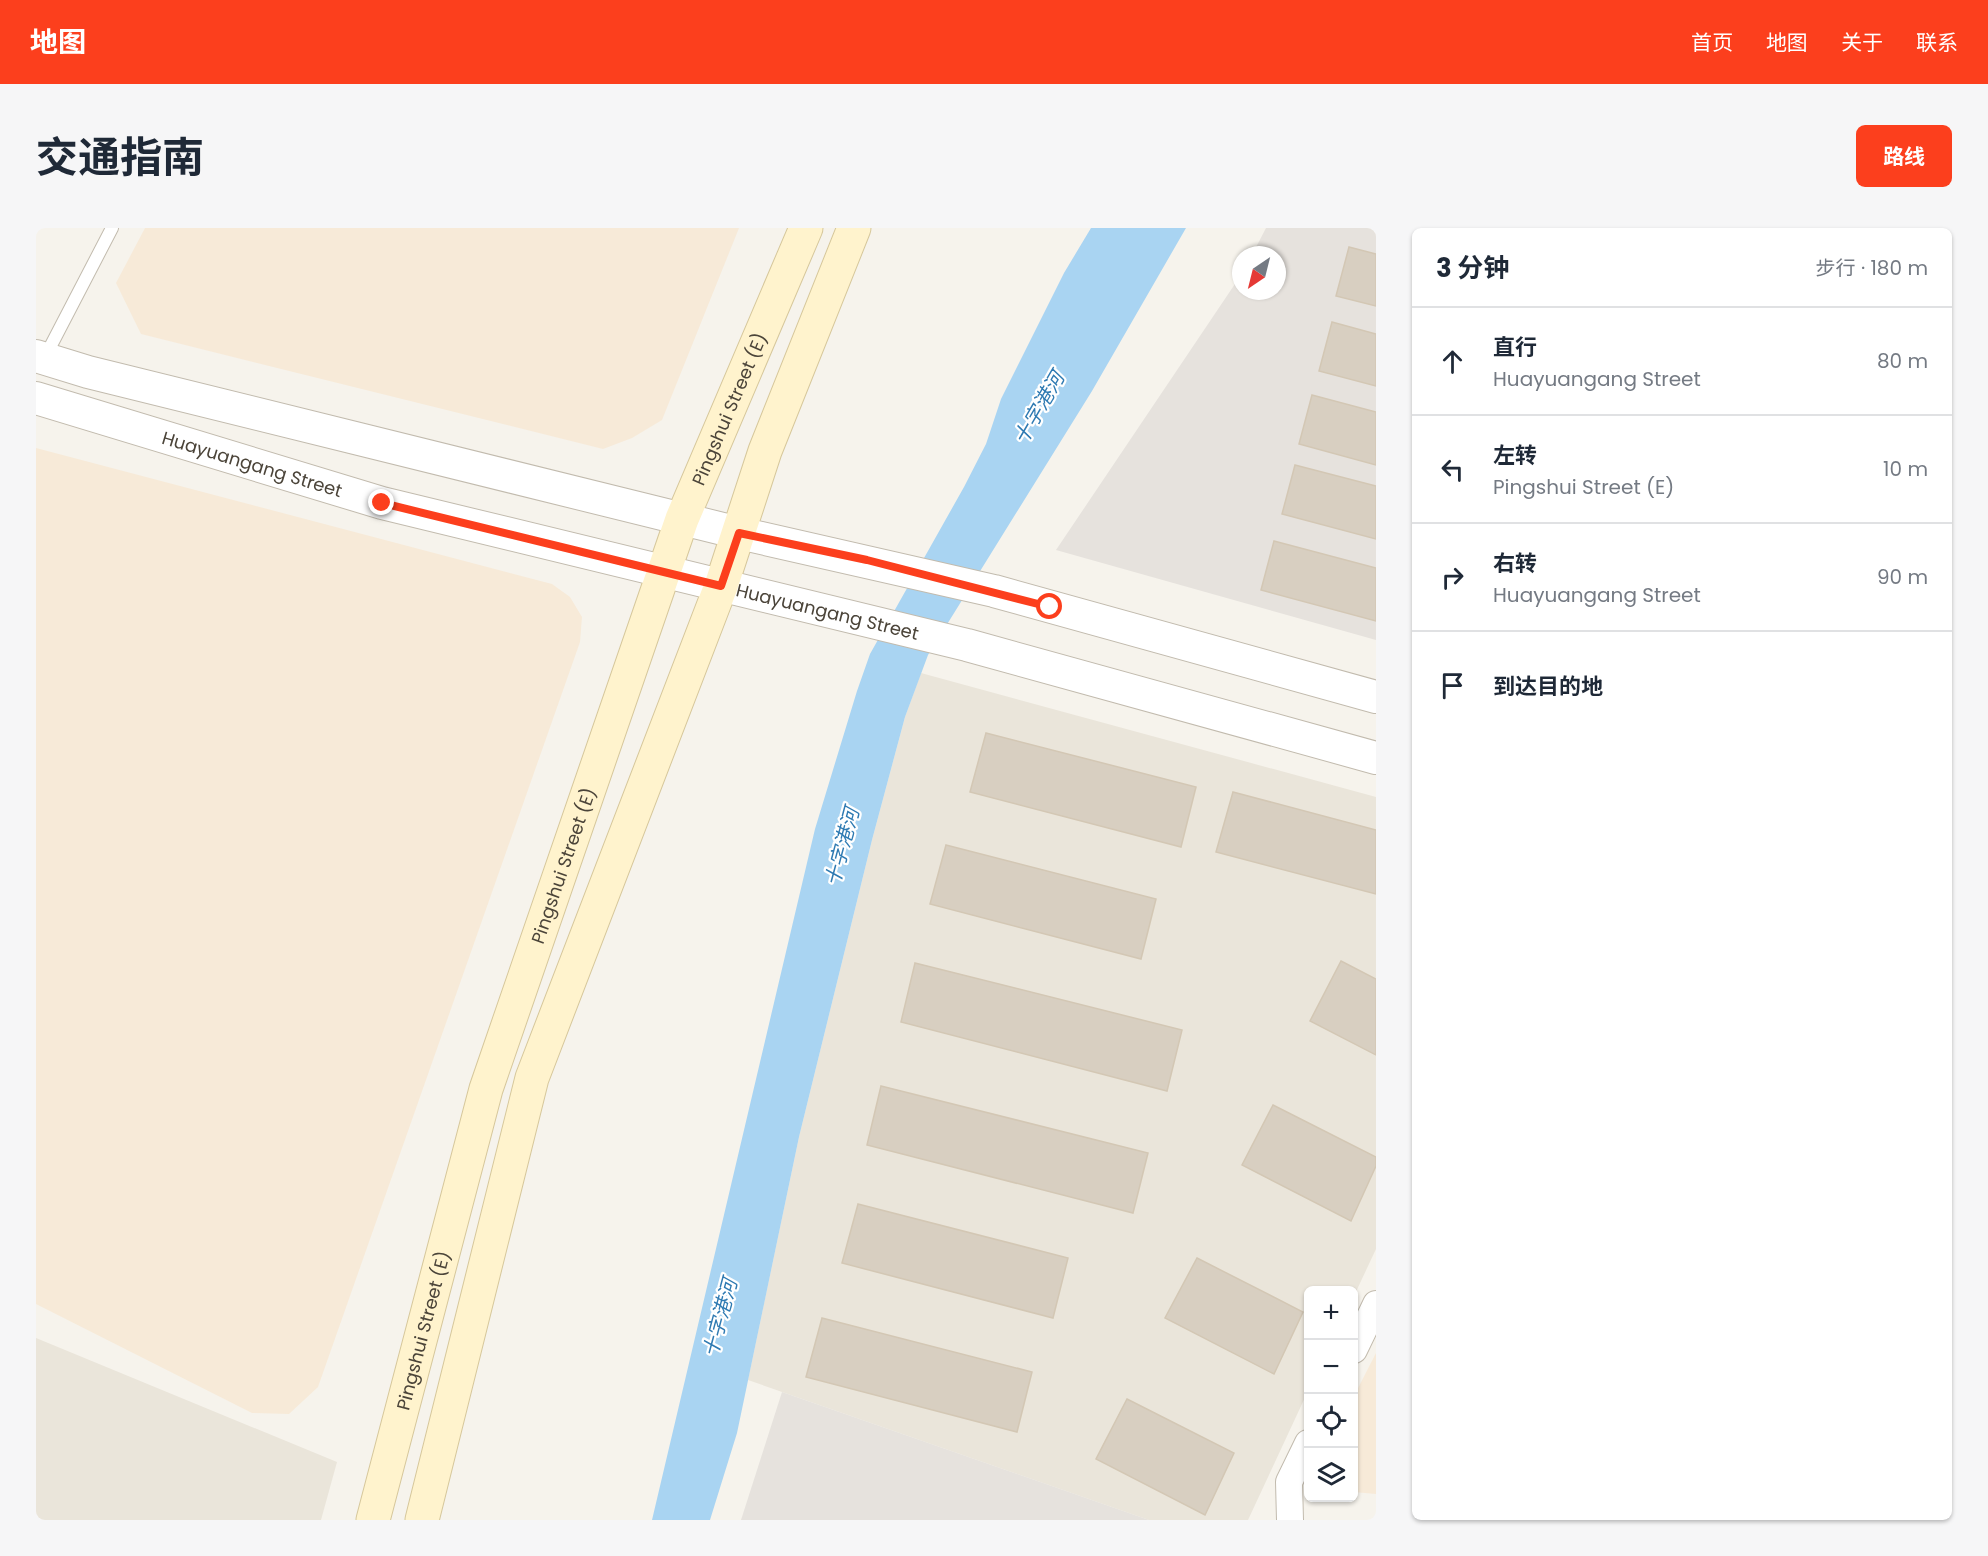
<!DOCTYPE html>
<html lang="zh">
<head>
<meta charset="utf-8">
<style>
	:root { --surface:#fff; --page:#f6f6f7; --text:#1f2937; --muted:#747a83; --line:#e0e1e3; --accent:#fc3f1d }
	body { margin:0; font-family:Poppins,"Noto Sans SC",sans-serif; background:var(--page); color:var(--text) }
	.controls { position:absolute; right:18px; bottom:18px; display:grid; overflow:hidden; border-radius:9px; box-shadow:0 2px 4px #0004 }
	.controls button { width:54px; height:54px; display:grid; place-items:center; padding:0; border:0; border-bottom:2px solid var(--line); background:var(--surface); color:var(--text); font:30px sans-serif }
	.compass { position:absolute; left:1196px; top:18px; width:54px; height:54px; border-radius:50%; background:var(--surface); box-shadow:0 2px 4px #0004; rotate:215deg }
	.stop { position:absolute; width:18px; height:18px; margin:-14px; border:4px solid #fc3f1d; border-radius:50%; background:#fff }
	.stop.end { background:#fc3f1d; border-color:#fff; box-shadow:0 2px 6px #0008 }
	.list { margin:0; padding:0; list-style:none }
	h2 { display:flex; justify-content:space-between; align-items:center; height:78px; margin:0; padding:0 24px; font-size:26px }
	h2 small { font-size:20px; font-weight:400; color:var(--muted) }
	.list li { display:grid; grid-template-columns:39px 1fr auto; gap:18px; align-items:center; box-sizing:border-box; height:108px; padding:0 24px; border-top:2px solid var(--line) }
	.list b { display:block; font-size:22px; white-space:nowrap }
	.list p { margin:0; font-size:20px; white-space:nowrap; color:var(--muted) }
	.list em { font-size:20px; font-style:normal; color:var(--muted) }
	.icon { flex:none; width:33px; height:33px; fill:none; stroke:currentColor; stroke-width:2; stroke-linecap:round; stroke-linejoin:round }
	.map { position:relative; flex:none; width:1340px; height:1292px; overflow:hidden; border-radius:9px }
	header { display:flex; align-items:center; gap:36px; box-sizing:border-box; height:84px; padding:0 30px; background:var(--accent); color:#fff }
	header strong { font-size:28px }
	nav { display:flex; gap:33px; margin-inline-start:auto; font-size:21px }
	.intro { display:flex; align-items:center; justify-content:space-between; box-sizing:border-box; height:144px; padding:0 36px }
	h1 { margin:0; font-size:42px }
	.button { padding:15px 27px; border-radius:9px; background:var(--accent); color:#fff; font-size:21px; font-weight:700 }
	main { display:flex; gap:36px; padding:0 36px }
	aside { flex:1; background:var(--surface); border-radius:9px; box-shadow:0 2px 4px #0004 }
	.map>svg:first-child { display:block }
	.residential { fill:#eae5da }
	.commercial { fill:#f7ead8 }
	.industrial { fill:#e6e2dd }
	.water { fill:#a9d4f2 }
	.building { fill:#d8cfc1; stroke:#d3c7b4; stroke-width:1.5 }
	.lines { fill:none; stroke-linecap:round; stroke-linejoin:round }
	.service-casing { stroke:#c2bbae; stroke-width:14 }
	.minor-casing { stroke:#c2bbae; stroke-width:28 }
	.tertiary-casing { stroke:#c2bbae; stroke-width:34 }
	.secondary-casing { stroke:#d6c79b; stroke-width:35 }
	.service { stroke:#fff; stroke-width:12 }
	.minor { stroke:#fff; stroke-width:26 }
	.tertiary { stroke:#fff; stroke-width:32 }
	.secondary { stroke:#fff3cd; stroke-width:33 }
	.route { stroke:#fc3f1d; stroke-width:8 }
	.labels { text-anchor:middle; dominant-baseline:central; stroke-width:4.5; stroke-linejoin:round; paint-order:stroke }
	.street-label { font-size:18px; fill:#4b4439; stroke:#fff }
	.water-label { font-size:20px; font-style:italic; fill:#2e7ab2; stroke:#fff }
</style>
</head>
<body>
<header>
<strong>地图</strong>
<nav><a>首页</a><a>地图</a><a>关于</a><a>联系</a></nav>
</header>
<div class="intro"><h1>交通指南</h1><a class="button">路线</a></div>
<main>
<div class="map">
<svg width="1340" height="1292" viewBox="0 0 1340 1292">
	<rect width="100%" height="100%" fill="#f6f3ec"/>
	<!-- residential -->
	<g class="residential">
		<polygon points="885,445 1340,569 1340,1021 1318,1068 1318,1062 1272,1062 1272,1163 1212,1292 1113,1292 712,1152 763,909 836,612 869,489"/>
		<polygon points="0,1110 301,1234 285,1292 0,1292"/>
	</g>
	<!-- commercial -->
	<g class="commercial">
		<polygon points="109,0 703,0 626,192 596,210 567,221 105,106 80,55"/>
		<polygon points="0,220 516,356 534,369 546,389 544,414 282,1159 253,1186 216,1185 0,1076"/>
		<polygon points="1340,1125 1340,1266 1318,1264 1318,1168"/>
	</g>
	<!-- industrial -->
	<g class="industrial">
		<polygon points="1230,0 1340,0 1340,412 1020,322 1205,47 1205,63 1241,63 1241,27 1216,27"/>
		<polygon points="746,1164 1113,1292 705,1292"/>
	</g>
	<!-- water -->
	<polygon class="water" points="1055,0 1150,0 1056,163 892,427 869,489 836,612 763,909 701,1205 674,1292 616,1292 779,601 821,463 834,426 928,259 950,216 965,171 1028,45"/>
	<!-- building -->
	<g class="building">
		<polygon points="1313,19 1340,26 1340,78 1300,68"/>
		<polygon points="1296,94 1340,106 1340,158 1283,143"/>
		<polygon points="1276,167 1340,184 1340,237 1263,216"/>
		<polygon points="1259,237 1340,258 1340,311 1246,286"/>
		<polygon points="1238,313 1340,340 1340,393 1225,362"/>
		<polygon points="950,505 1160,559 1145,619 934,564"/>
		<polygon points="1197,564 1340,602 1340,666 1180,624"/>
		<polygon points="910,617 1120,671 1105,731 894,676"/>
		<polygon points="1305,733 1340,751 1340,827 1274,793"/>
		<polygon points="879,735 1146,802 1131,863 865,794"/>
		<polygon points="845,858 1112,925 1097,985 831,917"/>
		<polygon points="1237,877 1340,929 1340,938 1315,993 1206,937"/>
		<polygon points="822,976 1032,1030 1017,1090 806,1035"/>
		<polygon points="1161,1030 1267,1084 1238,1146 1129,1090"/>
		<polygon points="786,1090 996,1144 981,1204 770,1149"/>
		<polygon points="1091,1171 1198,1225 1169,1287 1060,1231"/>
	</g>
	<g class="lines">
		<defs>
			<polyline id="service" points="9,129 76,0"/>
			<g id="minor">
				<polyline points="1318,1122 1340,1076"/>
				<polyline points="1254,1292 1253,1254 1272,1215"/>
			</g>
			<g id="tertiary">
				<polyline points="0,128 52,144 703,305 958,363 1340,469"/>
				<path id="s1" d="M 0,170 L 346,275 L 931,417 L 1340,530"/>
			</g>
			<g id="secondary">
				<path id="s2" d="M 337,1292 L 450,861 L 646,291 L 770,0"/>
				<polyline points="386,1292 496,850 685,358 729,223 818,0"/>
			</g>
		</defs>
		<!-- service casing -->
		<use href="#service" class="service-casing"/>
		<!-- minor casing -->
		<use href="#minor" class="minor-casing"/>
		<!-- tertiary casing -->
		<use href="#tertiary" class="tertiary-casing"/>
		<!-- secondary casing -->
		<use href="#secondary" class="secondary-casing"/>
		<!-- service -->
		<use href="#service" class="service"/>
		<!-- minor -->
		<use href="#minor" class="minor"/>
		<!-- tertiary -->
		<use href="#tertiary" class="tertiary"/>
		<!-- secondary -->
		<use href="#secondary" class="secondary"/>
	</g>
	<g class="lines">
		<!-- route -->
		<polyline class="route" points="346,275 685,358 703,305 831,332 1014,379"/>
	</g>
	<g class="labels">
		<!-- street labels -->
		<g class="street-label">
			<text stroke="none"><textPath href="#s2" startOffset="1168">Pingshui Street (E)</textPath></text>
			<text stroke="none"><textPath href="#s1" startOffset="226">Huayuangang Street</textPath></text>
			<text stroke="none"><textPath href="#s1" startOffset="820">Huayuangang Street</textPath></text>
			<text stroke="none"><textPath href="#s2" startOffset="682">Pingshui Street (E)</textPath></text>
			<text stroke="none"><textPath href="#s2" startOffset="196">Pingshui Street (E)</textPath></text>
		</g>
		<!-- water labels -->
		<g class="water-label">
			<text transform="translate(1003 180) rotate(-60)">十字港河</text>
			<text transform="translate(806 619) rotate(-75)">十字港河</text>
			<text transform="translate(684 1090) rotate(-75)">十字港河</text>
		</g>
	</g>
</svg>
<div class="controls">
<button>+</button>
<button>−</button>
<button><svg class="icon" aria-label="locate" viewBox="0 0 24 24"><circle cx="12" cy="12" r="6"/><path d="M12 2v4M12 18v4M2 12h4M18 12h4"/></svg></button>
<button><svg class="icon" aria-label="layers" viewBox="0 0 24 24"><path d="M12 4l9 5-9 5-9-5zM3 14l9 5 9-5"/></svg></button>
</div>
<svg class="compass" viewBox="-18 -18 36 36"><path d="M0-13l5 13h-10z" fill="#e53935"/><path d="M0 13l5-13h-10z" fill="#747a83"/></svg>
<div class="stop" style="left:1014px;top:379px"></div>
<div class="stop end" style="left:346px;top:275px"></div>
</div>
<aside>
<h2>3 分钟<small>步行 · 180 m</small></h2>
<ul class="list">
<li><svg class="icon" aria-label="ahead" viewBox="0 0 24 24"><path d="M12 20V5M6 11l6-6 6 6"/></svg><div><b>直行</b><p>Huayuangang Street</p></div><em>80 m</em></li>
<li><svg class="icon" aria-label="left" viewBox="0 0 24 24"><path d="M17 20v-9H6M10 6l-5 5 5 5"/></svg><div><b>左转</b><p>Pingshui Street (E)</p></div><em>10 m</em></li>
<li><svg class="icon" aria-label="right" viewBox="0 0 24 24"><path d="M7 20v-9h11M14 6l5 5-5 5"/></svg><div><b>右转</b><p>Huayuangang Street</p></div><em>90 m</em></li>
<li><svg class="icon" aria-label="arrive" viewBox="0 0 24 24"><path d="M6 21V4h12l-3 4 3 4H6"/></svg><div><b>到达目的地</b></div></li>
</ul>
</aside>
</main>
</body>
</html>
